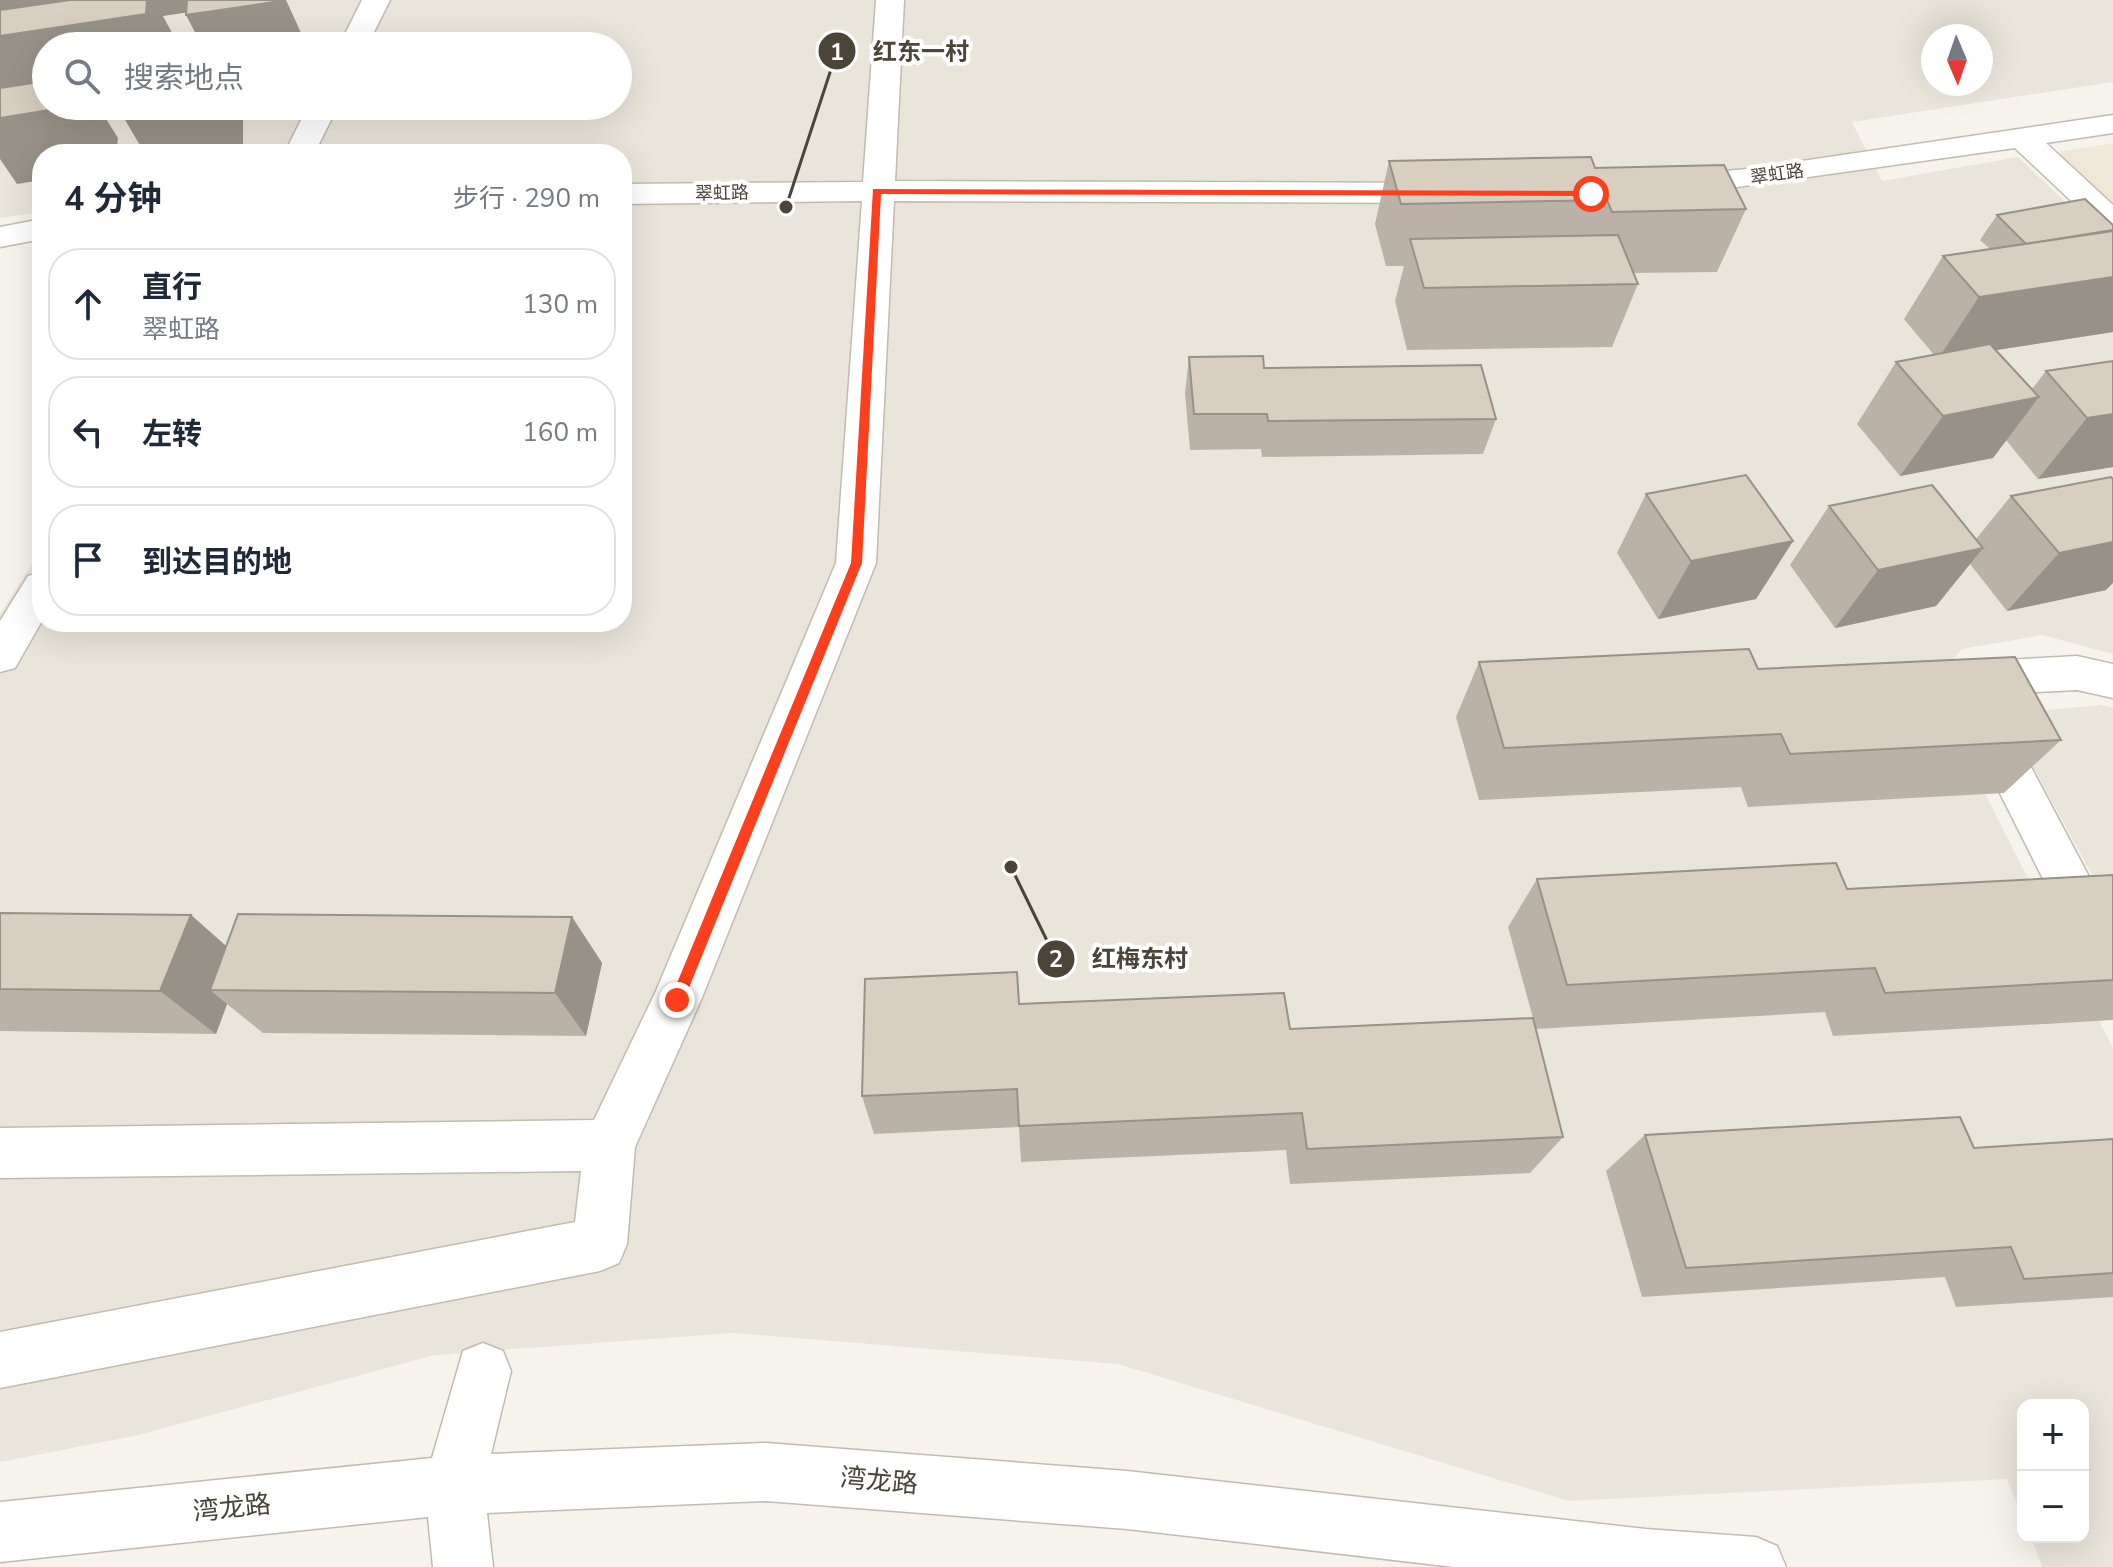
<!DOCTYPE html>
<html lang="zh">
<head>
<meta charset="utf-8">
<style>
	:root { --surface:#fff; --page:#f2f2f3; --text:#1f2937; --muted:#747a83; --line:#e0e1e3 }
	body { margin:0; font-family:"Nunito Sans","Noto Sans SC",sans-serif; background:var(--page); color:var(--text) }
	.controls { position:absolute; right:24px; bottom:24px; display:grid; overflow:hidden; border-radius:16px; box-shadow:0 8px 32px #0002 }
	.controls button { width:72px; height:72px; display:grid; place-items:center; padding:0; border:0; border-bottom:2px solid var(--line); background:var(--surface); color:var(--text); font:40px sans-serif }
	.compass { position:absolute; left:1921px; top:24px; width:72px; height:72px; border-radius:50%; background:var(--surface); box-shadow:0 8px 32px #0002; rotate:178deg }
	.stop { position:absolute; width:24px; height:24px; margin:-18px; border:6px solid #fc3f1d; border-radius:50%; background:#fff }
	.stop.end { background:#fc3f1d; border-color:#fff; box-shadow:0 2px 8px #0008 }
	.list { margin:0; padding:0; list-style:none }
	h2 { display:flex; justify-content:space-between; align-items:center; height:104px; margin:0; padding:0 32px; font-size:34px }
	h2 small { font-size:26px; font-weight:400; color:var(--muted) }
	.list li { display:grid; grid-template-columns:52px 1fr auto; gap:24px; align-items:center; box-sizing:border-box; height:112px; margin:0 16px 16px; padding:0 16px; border:2px solid var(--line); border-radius:32px }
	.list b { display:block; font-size:30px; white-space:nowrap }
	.list p { margin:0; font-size:26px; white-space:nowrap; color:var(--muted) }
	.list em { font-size:26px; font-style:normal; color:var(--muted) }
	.icon { flex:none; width:44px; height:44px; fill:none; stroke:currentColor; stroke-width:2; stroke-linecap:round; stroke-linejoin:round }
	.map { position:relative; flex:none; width:2113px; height:1567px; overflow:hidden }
	.search { position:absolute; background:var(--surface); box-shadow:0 8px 32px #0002; left:32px; top:32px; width:600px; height:88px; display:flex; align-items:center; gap:20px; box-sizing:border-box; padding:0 28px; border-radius:44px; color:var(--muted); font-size:30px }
	.panel { position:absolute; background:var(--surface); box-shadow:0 8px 32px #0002; left:32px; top:144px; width:600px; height:488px; border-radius:32px }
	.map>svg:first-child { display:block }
	.residential { fill:#eae5da; fill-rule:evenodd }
	.education { fill:#efe8d6 }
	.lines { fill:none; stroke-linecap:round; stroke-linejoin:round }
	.minor-casing { stroke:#c2bbae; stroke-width:3 }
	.minor { fill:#fff; fill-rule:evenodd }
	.wall { fill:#bab2a6 }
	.shaded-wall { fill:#979187 }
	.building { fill:#d8cfc1; stroke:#979187; stroke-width:2 }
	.route { fill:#fc3f1d }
	.labels { text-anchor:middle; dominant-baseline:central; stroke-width:8; stroke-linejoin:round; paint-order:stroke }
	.far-street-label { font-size:18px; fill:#4b4439; stroke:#fff }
	.near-street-label { font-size:26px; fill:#4b4439; stroke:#fff }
	.leader { fill:none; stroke:#4b4439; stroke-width:3 }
	.callout-dot { fill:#4b4439; stroke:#fff; stroke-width:3 }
	.mark-label { font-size:24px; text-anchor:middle; font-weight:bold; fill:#fff }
	.callout-label { font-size:24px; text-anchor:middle; font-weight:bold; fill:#4b4439; stroke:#fff; stroke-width:8; stroke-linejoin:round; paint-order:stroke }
</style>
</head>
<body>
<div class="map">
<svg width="2113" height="1567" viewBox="0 0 2113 1567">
	<rect width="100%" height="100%" fill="#f6f3ec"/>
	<!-- residential -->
	<g class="residential">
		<path d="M 0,0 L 2113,0 L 2113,82 L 1852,122 L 1882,181 L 2018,157 L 2113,248 L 2113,654 L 2042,635 L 1962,649 L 1931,686 L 2113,1048 L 2113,1567 L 2042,1567 L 2031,1537 L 2083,1537 L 2083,1405 L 2023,1405 L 2023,1518 L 2007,1479 L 1569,1501 L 1118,1364 L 733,1333 L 435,1355 L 134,1436 L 0,1462 L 0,614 L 42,548 L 42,622 L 622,622 L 622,154 L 42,154 L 42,212 L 0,218 ZM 1933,36 L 1981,36 L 1981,84 L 1933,84 ZM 46,46 L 618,46 L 618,106 L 46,106 Z"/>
		<polygon points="2101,705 2113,708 2113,913 2004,714"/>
	</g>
	<!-- education -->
	<polygon class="education" points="2113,143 2113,203 2057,152"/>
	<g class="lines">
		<defs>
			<g id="minor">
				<polygon points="362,0 390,0 367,46 339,46"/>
				<polygon points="876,0 904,0 895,181 1444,183 1455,186 1460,193 1455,200 1444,203 894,201 876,563 701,1000 635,1147 627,1244 619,1263 600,1271 0,1388 0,1332 575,1222 581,1171 0,1178 0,1128 594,1120 656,991 836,563 862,201 622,204 622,184 863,182"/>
				<polygon points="308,106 338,106 314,154 284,154"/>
				<polygon points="2113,115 2113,133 2046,143 2113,205 2113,233 2102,230 2015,148 1672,196 1661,193 1656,186 1661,179 1672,176 1747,169"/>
				<polygon points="42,219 42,239 0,247 0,227"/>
				<polygon points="42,572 42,621 15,668 0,672 0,621 28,576"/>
				<polygon points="2077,656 2113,664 2113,698 2077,690 1999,694 1996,701 2113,922 2113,991 2096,984 1953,700 1972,666 1987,661"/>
				<polygon points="483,1343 503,1351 511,1371 491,1454 766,1443 1127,1471 1646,1529 1756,1537 1777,1546 1786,1567 1454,1567 1127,1529 766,1501 487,1513 493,1567 433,1567 428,1517 0,1562 0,1502 432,1458 463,1351"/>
			</g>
		</defs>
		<!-- minor casing -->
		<use href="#minor" class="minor-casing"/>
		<!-- minor -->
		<use href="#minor" class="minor"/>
	</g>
	<!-- wall -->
	<g class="wall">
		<polygon points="1389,161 1595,168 1746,209 1717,272 1633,273 1638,284 1612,347 1407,350 1395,301 1404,266 1386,266 1375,224"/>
		<polygon points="1997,215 2113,225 2113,332 1996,350 2032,389 2046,371 2113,361 2113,467 2038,479 2006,440 1993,458 1900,476 1857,424 1896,362 1934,355 1904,319 1943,256 1990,249 1980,240"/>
		<polygon points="1189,357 1264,368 1496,419 1483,454 1262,457 1261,449 1190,450 1185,393"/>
		<polygon points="1646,494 1793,541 1756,599 1658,619 1617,553"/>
		<polygon points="2011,496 2106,590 2007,611 1970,564 1936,606 1835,628 1790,565 1829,506 1976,539"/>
		<polygon points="1479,662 1758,669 2061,740 2004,793 1748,807 1741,787 1479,800 1456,717"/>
		<polygon points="2113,875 2113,1020 1833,1036 1825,1012 1536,1029 1563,1137 1530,1173 1290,1184 1286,1150 1021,1162 1019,1127 874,1134 862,1096 1019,1004 1290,1029 1533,1018 1508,927 1537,879 1847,889"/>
		<polygon points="0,913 191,915 226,946 572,917 602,963 586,1036 263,1033 227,1004 216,1034 0,1031"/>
		<polygon points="1645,1135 1974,1148 2113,1139 2113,1297 1956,1307 1945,1277 1642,1297 1606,1171"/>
	</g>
	<!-- shaded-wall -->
	<g class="shaded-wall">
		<polygon points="0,0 218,0 217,8 163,16 179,46 46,46 46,97 0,105"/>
		<polygon points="274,0 286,0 302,35 302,46 202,46 186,15"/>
		<polygon points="74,106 98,106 118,138 116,154 42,154 42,180 17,184 0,159 0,118"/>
		<polygon points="117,106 236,106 243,120 243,153 236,154 145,154"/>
		<polygon points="2113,277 2113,332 1938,359 1979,297"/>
		<polygon points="2039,397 1993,458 1900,476 1943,416"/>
		<polygon points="2113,414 2113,467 2038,479 2087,418"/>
		<polygon points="1793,541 1756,599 1658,619 1691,561"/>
		<polygon points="2113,542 2113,583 2106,590 2007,611 2059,553"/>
		<polygon points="1983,548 1936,606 1835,628 1878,570"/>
		<polygon points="191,915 243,961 210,990 227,1004 216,1034 160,991"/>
		<polygon points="572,917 602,963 586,1036 555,993"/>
	</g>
	<!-- building -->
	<g class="building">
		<polygon points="70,0 147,0 146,14 0,36 0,10"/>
		<polygon points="187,0 274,0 274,2 186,15"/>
		<polygon points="46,81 46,106 74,106 0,118 0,88"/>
		<polygon points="1591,157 1595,168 1724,165 1746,209 1612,212 1607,200 1401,204 1389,161"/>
		<polygon points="2085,199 2113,225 2113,230 2026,244 1997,215"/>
		<polygon points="2113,231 2113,277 1979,297 1943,256"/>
		<polygon points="1618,235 1638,284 1424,288 1410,239"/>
		<polygon points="1990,344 2039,397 1943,416 1896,362"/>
		<polygon points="1263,356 1264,368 1481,365 1496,419 1268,421 1267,414 1194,414 1189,357"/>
		<polygon points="2113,361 2113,414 2087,418 2046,371"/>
		<polygon points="1746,475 1793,541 1691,561 1646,494"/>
		<polygon points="2111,477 2113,479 2113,542 2059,553 2011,496"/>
		<polygon points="1932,485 1983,548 1878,570 1829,506"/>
		<polygon points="1749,649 1758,669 2015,657 2061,740 1790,754 1781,734 1504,748 1479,662"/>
		<polygon points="1836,863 1847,889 2113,875 2113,980 1885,993 1875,968 1567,985 1537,879"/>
		<polygon points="0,913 191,915 160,991 0,989"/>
		<polygon points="238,914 572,917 555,993 210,990"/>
		<polygon points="1017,972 1019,1004 1284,993 1290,1029 1533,1018 1563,1137 1307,1149 1302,1113 1019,1126 1017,1089 862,1096 865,979"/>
		<polygon points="1960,1117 1974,1148 2113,1139 2113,1273 2024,1279 2011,1247 1686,1268 1645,1135"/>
	</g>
	<!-- route -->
	<polygon class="route" points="873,189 1591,191 1595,194 1591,196 881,194 862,563 684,1000 677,1006 670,1000 851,563"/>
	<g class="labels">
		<!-- far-street labels -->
		<g class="far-street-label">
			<text transform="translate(1777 174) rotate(-8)">翠虹路</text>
			<text transform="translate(722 193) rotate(-1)">翠虹路</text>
		</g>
		<!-- near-street labels -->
		<g class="near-street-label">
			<text transform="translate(879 1481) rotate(5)">湾龙路</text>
			<text transform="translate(232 1508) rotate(-6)">湾龙路</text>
		</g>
	</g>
	<!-- callouts -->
	<path class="leader" d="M786 207L837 51M1011 867L1056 959"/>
	<g class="callout-dot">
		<circle cx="786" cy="207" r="8"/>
		<circle cx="1011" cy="867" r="8"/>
		<circle cx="837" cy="51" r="20"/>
		<circle cx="1056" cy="959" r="20"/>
	</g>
	<g class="mark-label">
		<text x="837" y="60">1</text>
		<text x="1056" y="967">2</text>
	</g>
	<g class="callout-label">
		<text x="921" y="60">红东一村</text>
		<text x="1140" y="967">红梅东村</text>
	</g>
</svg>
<div class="controls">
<button>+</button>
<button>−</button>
</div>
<svg class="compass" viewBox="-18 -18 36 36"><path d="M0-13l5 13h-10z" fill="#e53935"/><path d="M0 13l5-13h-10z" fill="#747a83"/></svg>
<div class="stop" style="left:1591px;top:194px"></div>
<div class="stop end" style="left:677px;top:1000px"></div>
<div class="search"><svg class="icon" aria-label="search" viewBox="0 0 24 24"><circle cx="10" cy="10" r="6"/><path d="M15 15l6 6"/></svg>搜索地点</div>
<section class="panel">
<h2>4 分钟<small>步行 · 290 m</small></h2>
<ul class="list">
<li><svg class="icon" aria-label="ahead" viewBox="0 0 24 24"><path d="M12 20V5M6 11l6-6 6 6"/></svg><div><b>直行</b><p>翠虹路</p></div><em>130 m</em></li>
<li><svg class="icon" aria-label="left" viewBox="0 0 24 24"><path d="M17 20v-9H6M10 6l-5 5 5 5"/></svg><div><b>左转</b></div><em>160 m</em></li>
<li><svg class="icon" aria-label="arrive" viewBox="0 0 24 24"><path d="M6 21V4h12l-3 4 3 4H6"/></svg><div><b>到达目的地</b></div></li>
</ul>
</section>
</div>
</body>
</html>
